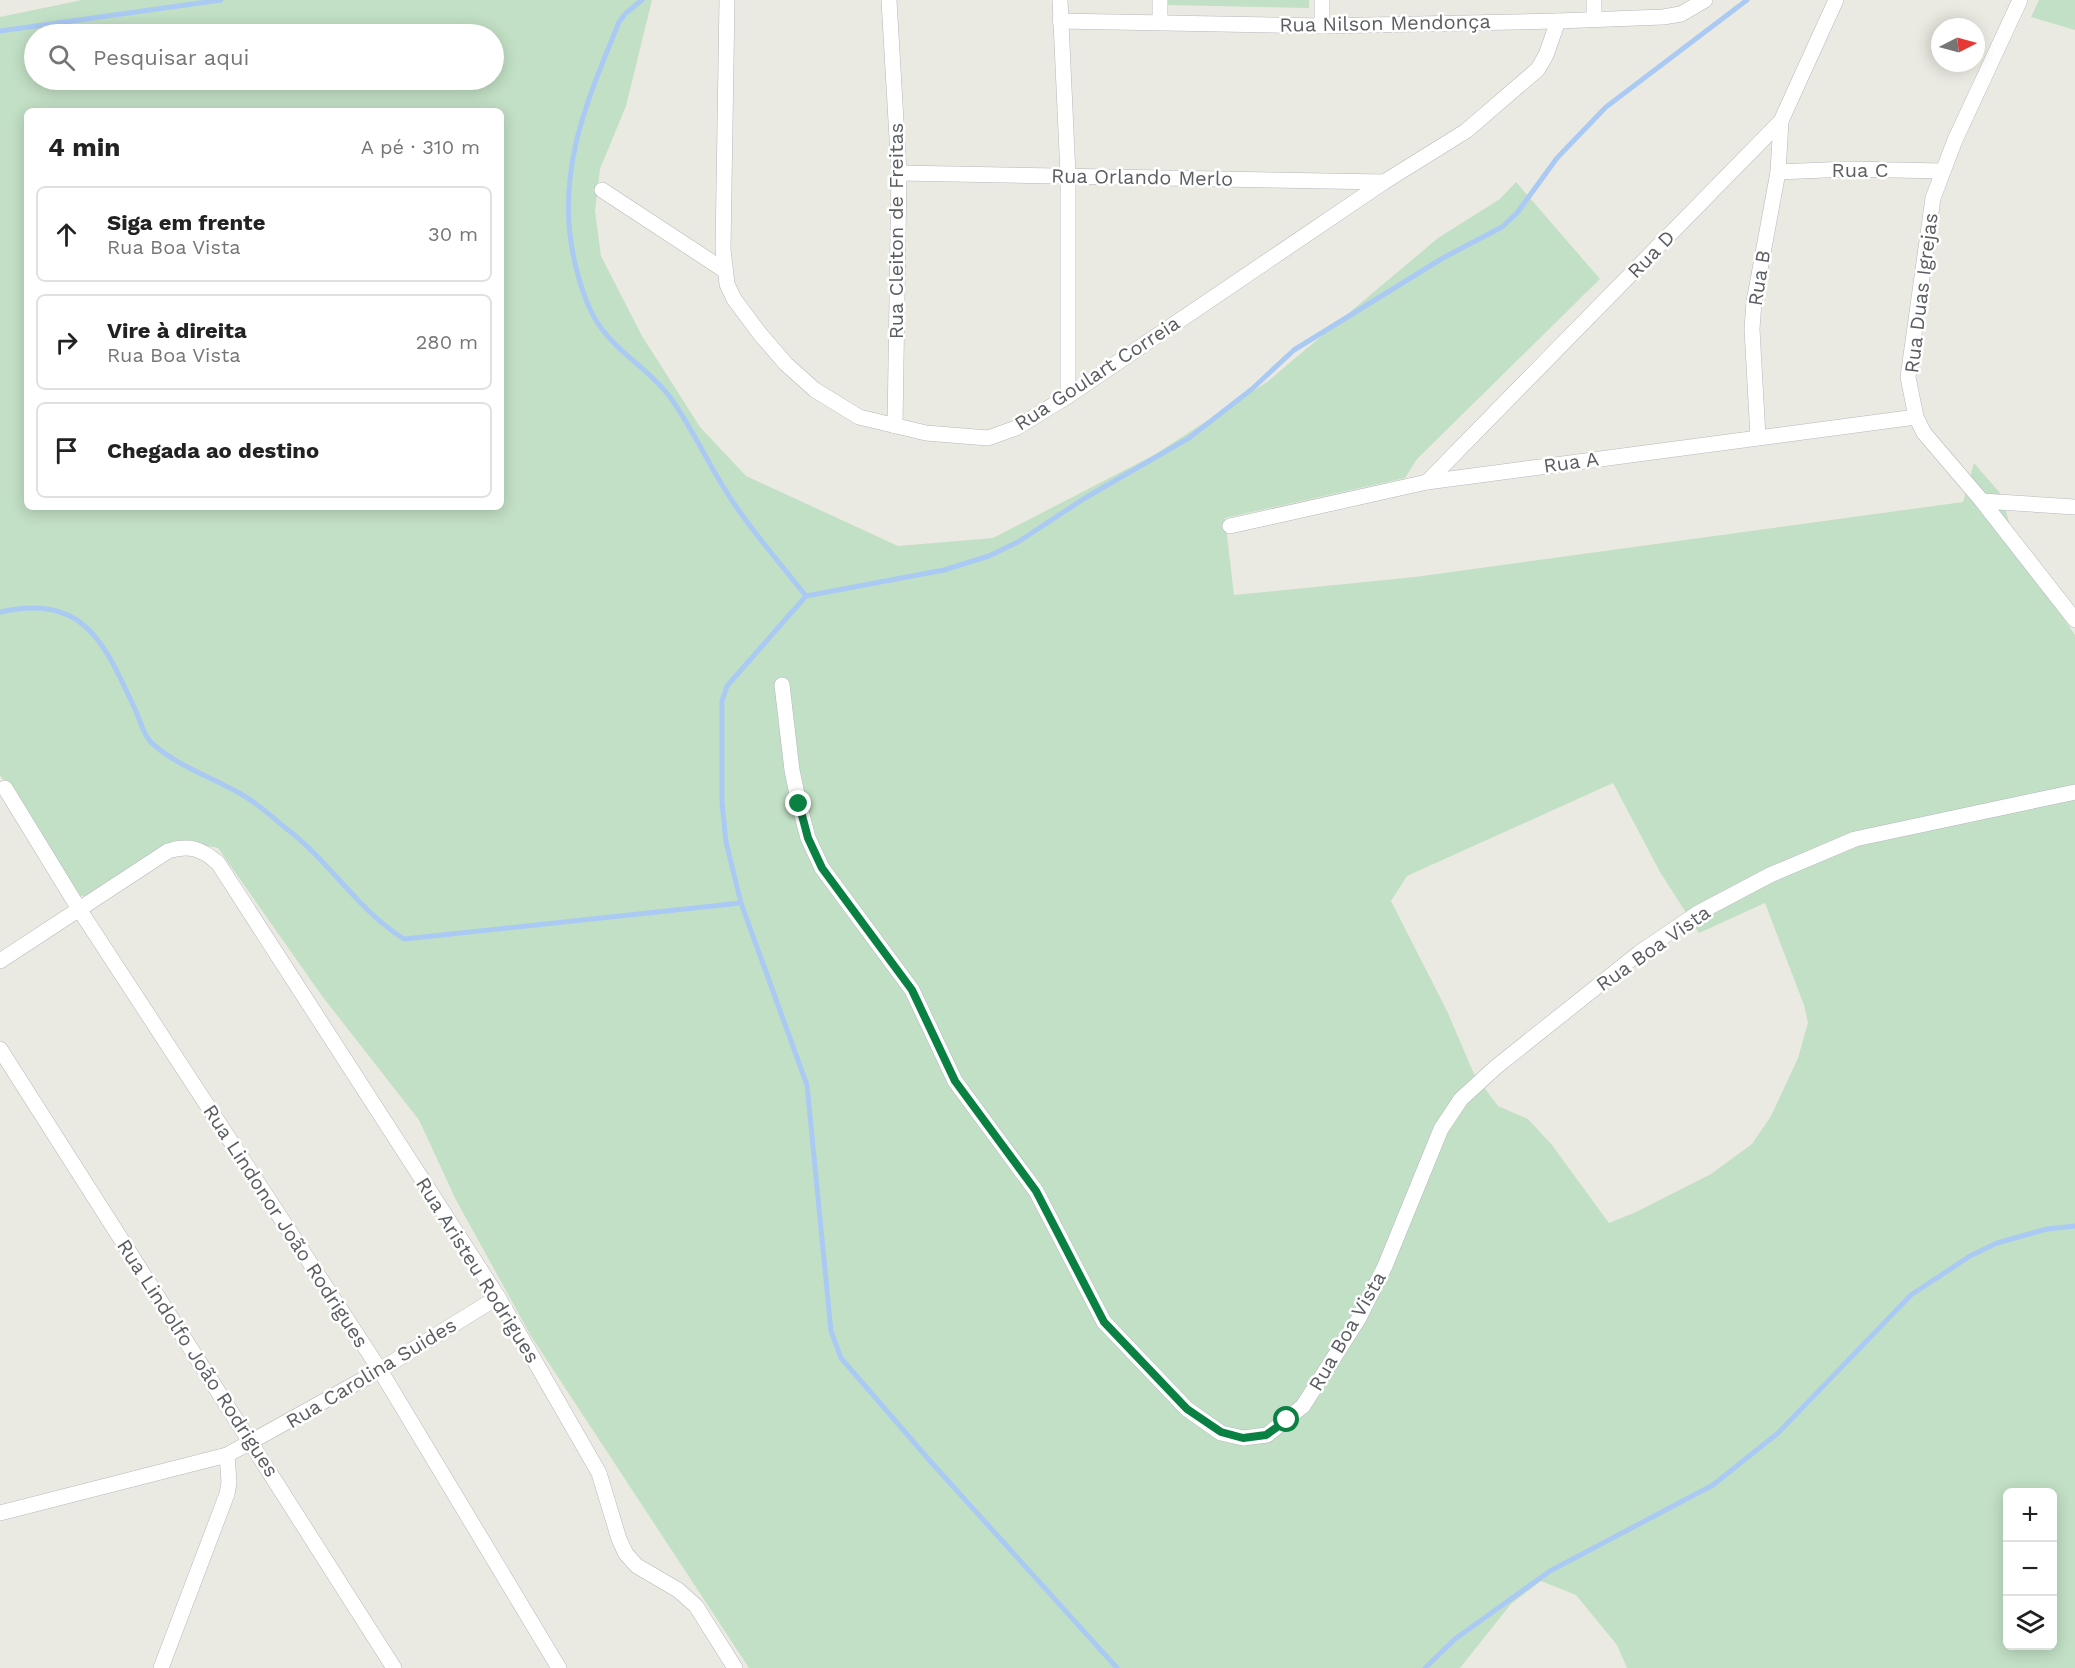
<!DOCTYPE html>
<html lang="pt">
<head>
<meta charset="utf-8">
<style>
	:root { --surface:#fff; --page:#f2f2f2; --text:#222; --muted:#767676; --line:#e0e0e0 }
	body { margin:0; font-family:"Work Sans",sans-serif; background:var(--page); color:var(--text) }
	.controls { position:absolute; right:18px; bottom:18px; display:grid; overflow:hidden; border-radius:9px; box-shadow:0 3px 15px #0003 }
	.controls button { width:54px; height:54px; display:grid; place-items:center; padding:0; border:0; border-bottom:2px solid var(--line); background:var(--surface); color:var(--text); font:30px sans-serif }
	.compass { position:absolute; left:1931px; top:18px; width:54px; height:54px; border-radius:50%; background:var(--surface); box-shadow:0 3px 15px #0003; rotate:84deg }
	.stop { position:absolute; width:18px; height:18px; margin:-14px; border:4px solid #0b8043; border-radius:50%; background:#fff }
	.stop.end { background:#0b8043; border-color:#fff; box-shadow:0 2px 6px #0008 }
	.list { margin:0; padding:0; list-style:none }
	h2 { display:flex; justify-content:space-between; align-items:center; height:78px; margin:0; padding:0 24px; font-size:26px }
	h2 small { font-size:20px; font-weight:400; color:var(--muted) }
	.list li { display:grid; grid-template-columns:39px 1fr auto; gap:18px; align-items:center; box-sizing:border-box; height:96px; margin:0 12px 12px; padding:0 12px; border:2px solid var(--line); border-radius:9px }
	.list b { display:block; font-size:22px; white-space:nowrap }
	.list p { margin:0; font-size:20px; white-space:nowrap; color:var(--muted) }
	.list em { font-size:20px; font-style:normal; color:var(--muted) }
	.icon { flex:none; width:33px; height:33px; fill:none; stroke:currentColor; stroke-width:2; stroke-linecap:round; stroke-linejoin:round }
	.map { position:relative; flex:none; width:2075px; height:1668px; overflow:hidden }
	.search { position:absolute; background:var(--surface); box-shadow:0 3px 15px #0003; left:24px; top:24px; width:480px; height:66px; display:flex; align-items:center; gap:15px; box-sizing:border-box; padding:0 21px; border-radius:33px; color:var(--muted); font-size:22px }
	.panel { position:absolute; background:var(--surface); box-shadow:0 3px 15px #0003; left:24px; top:108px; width:480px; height:402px; border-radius:9px }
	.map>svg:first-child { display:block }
	.green { fill:#c2e0c5; fill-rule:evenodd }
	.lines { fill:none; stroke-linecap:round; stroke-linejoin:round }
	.stream { stroke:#aacaf4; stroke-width:5 }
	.minor-casing { stroke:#b5b7bb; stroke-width:16 }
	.minor { stroke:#fff; stroke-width:15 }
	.route { stroke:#0b8043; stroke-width:8 }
	.labels { text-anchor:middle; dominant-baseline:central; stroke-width:5; stroke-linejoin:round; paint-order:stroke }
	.street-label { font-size:20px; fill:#5b5d61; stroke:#fff }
</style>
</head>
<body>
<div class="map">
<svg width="2075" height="1668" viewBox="0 0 2075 1668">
	<rect width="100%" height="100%" fill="#ebeae2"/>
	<!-- green -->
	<g class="green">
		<path d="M 82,0 L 652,0 L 626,106 L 600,169 L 595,211 L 601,256 L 642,336 L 700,427 L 746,476 L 898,546 L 993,538 L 1154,455 L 1267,382 L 1438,238 L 1500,199 L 1516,182 L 1600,279 L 1417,459 L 1405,478 L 1225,518 L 1234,595 L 1415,577 L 1963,502 L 1974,463 L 2000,493 L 2021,559 L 2075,635 L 2075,1668 L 1627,1668 L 1617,1645 L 1576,1595 L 1541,1581 L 1511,1604 L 1460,1668 L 749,1668 L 531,1336 L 456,1200 L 419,1120 L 322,996 L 218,848 L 193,843 L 169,843 L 101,893 L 88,897 L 76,895 L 0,775 L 0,17 ZM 34,34 L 494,34 L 494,80 L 34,80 ZM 27,111 L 501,111 L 501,507 L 27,507 ZM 1613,783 L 1660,872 L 1699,933 L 1765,903 L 1804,1005 L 1808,1023 L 1798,1058 L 1771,1116 L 1752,1144 L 1711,1174 L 1636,1212 L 1609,1223 L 1552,1145 L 1528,1119 L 1498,1106 L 1474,1074 L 1447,1011 L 1391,901 L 1407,876 ZM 2008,1492 L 2052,1492 L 2052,1646 L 2008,1646 Z"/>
		<polygon points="1167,0 1309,0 1309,8 1167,5"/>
		<polygon points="2039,0 2075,0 2075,30 2031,17"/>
	</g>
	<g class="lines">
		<!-- stream -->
		<g class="stream">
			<path d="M 642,0 L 626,13 L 619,22 C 587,101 555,172 574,259 C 579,281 585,303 597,322 C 617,353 649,369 670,397 C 693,429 709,466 731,499 C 753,533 781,564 806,596"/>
			<polyline points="0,31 221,0"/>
			<path d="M 0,612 C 86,593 104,644 135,709 C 140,720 144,737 154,745 C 178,766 213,778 241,794 C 259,804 275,820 292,833 C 332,865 359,911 404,939 L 741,903"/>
			<polyline points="1117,1668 931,1462 841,1358 831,1331 807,1085 741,903 726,842 722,803 722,701 727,686 806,596 944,570 989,556 1018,542 1085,498 1189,438 1252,389 1294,350 1443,258 1502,227 1517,213 1557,158 1606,107 1747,0"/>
			<polyline points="1425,1668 1455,1639 1550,1571 1713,1485 1778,1433 1911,1295 1970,1256 1997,1243 2047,1229 2075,1226"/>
		</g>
		<defs>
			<g id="minor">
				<polyline points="727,0 723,249 727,284 734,299 760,334 786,364 815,390 859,417 926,433 988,438 1016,428 1068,396 1384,182 1466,131 1538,69 1546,55 1558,21"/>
				<polyline points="889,0 899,173 895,426"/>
				<polyline points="1060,0 1068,175 1068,396"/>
				<polyline points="1594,0 1594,18"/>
				<polyline points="2020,0 1955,140 1933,198 1908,377 1916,417 1924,433 1982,501 2075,620"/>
				<polyline points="1060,21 1322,26 1558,21 1663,17 1681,14 1705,0"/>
				<polyline points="1160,22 1160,0"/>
				<polyline points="1322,26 1322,0"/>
				<polyline points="1778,172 1848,169 1942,171"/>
				<polyline points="899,173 1384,182"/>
				<polyline points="602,190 724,270"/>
				<polyline points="1758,437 1752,329 1754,302 1778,172 1781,121"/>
				<polyline points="1427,482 1781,121 1836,0"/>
				<polyline points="1982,501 2075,507"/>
				<polyline points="1230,526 1427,482 1916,417"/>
				<polyline points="782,685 792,770 799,804 808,838 822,868 912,990 955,1081 1036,1191 1104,1322 1187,1409 1221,1433 1243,1438 1267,1435 1303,1406 1359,1318 1385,1266 1441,1129 1461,1099 1496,1067 1639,953 1698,913 1770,875 1855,839 2075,792"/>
				<polyline points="5,788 79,909 380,1370 559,1668"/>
				<path d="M 0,961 L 168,851 C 189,844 202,849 218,863 L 498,1297 L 599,1473 L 619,1539 L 626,1554 L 637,1566 L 678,1590 L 696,1606 L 735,1668"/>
				<polyline points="0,1049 394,1668"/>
				<polyline points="0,1513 227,1455 380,1370 498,1297"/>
				<polyline points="161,1668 227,1494 229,1482 227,1455"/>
			</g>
		</defs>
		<!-- minor casing -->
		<use href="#minor" class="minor-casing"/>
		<!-- minor -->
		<use href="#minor" class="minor"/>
	</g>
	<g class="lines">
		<!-- route -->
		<polyline class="route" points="799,804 808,838 822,868 912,990 955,1081 1036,1191 1104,1322 1187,1409 1221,1432 1243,1438 1266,1435 1287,1420"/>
	</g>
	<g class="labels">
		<!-- street labels -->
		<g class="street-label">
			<text transform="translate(1385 23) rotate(-1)">Rua Nilson Mendonça</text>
			<text x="1860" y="170">Rua C</text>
			<text transform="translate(1142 177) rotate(1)">Rua Orlando Merlo</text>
			<text transform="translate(896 231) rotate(-90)">Rua Cleiton de Freitas</text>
			<text transform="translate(1651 254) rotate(-46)">Rua D</text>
			<text transform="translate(1759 278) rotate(-81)">Rua B</text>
			<text transform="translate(1921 293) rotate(-83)">Rua Duas Igrejas</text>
			<text transform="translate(1097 373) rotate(-33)">Rua Goulart Correia</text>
			<text transform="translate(1571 462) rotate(-8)">Rua A</text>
			<text transform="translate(1653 948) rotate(-35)">Rua Boa Vista</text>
			<text transform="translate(286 1226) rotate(57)">Rua Lindonor João Rodrigues</text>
			<text transform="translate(478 1270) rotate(58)">Rua Aristeu Rodrigues</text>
			<text transform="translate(1347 1331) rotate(-60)">Rua Boa Vista</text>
			<text transform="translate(198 1358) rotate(57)">Rua Lindolfo João Rodrigues</text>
			<text transform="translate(371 1373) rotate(-31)">Rua Carolina Suides</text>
		</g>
	</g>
</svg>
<div class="controls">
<button>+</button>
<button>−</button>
<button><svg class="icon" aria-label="layers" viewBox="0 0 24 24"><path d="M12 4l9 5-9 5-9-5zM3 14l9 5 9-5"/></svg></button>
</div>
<svg class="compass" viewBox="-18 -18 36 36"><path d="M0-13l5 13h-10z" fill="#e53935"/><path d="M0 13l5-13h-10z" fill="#767676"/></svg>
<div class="stop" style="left:1287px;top:1420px"></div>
<div class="stop end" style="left:799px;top:804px"></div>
<div class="search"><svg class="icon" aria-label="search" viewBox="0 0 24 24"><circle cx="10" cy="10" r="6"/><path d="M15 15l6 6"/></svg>Pesquisar aqui</div>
<section class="panel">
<h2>4 min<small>A pé · 310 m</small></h2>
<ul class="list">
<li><svg class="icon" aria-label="ahead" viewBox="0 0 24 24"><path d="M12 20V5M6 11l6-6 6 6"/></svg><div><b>Siga em frente</b><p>Rua Boa Vista</p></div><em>30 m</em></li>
<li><svg class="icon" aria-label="right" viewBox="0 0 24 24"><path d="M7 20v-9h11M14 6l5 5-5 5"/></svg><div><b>Vire à direita</b><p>Rua Boa Vista</p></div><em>280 m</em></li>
<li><svg class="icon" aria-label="arrive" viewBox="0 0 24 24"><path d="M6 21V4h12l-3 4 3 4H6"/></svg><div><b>Chegada ao destino</b></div></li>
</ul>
</section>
</div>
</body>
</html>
